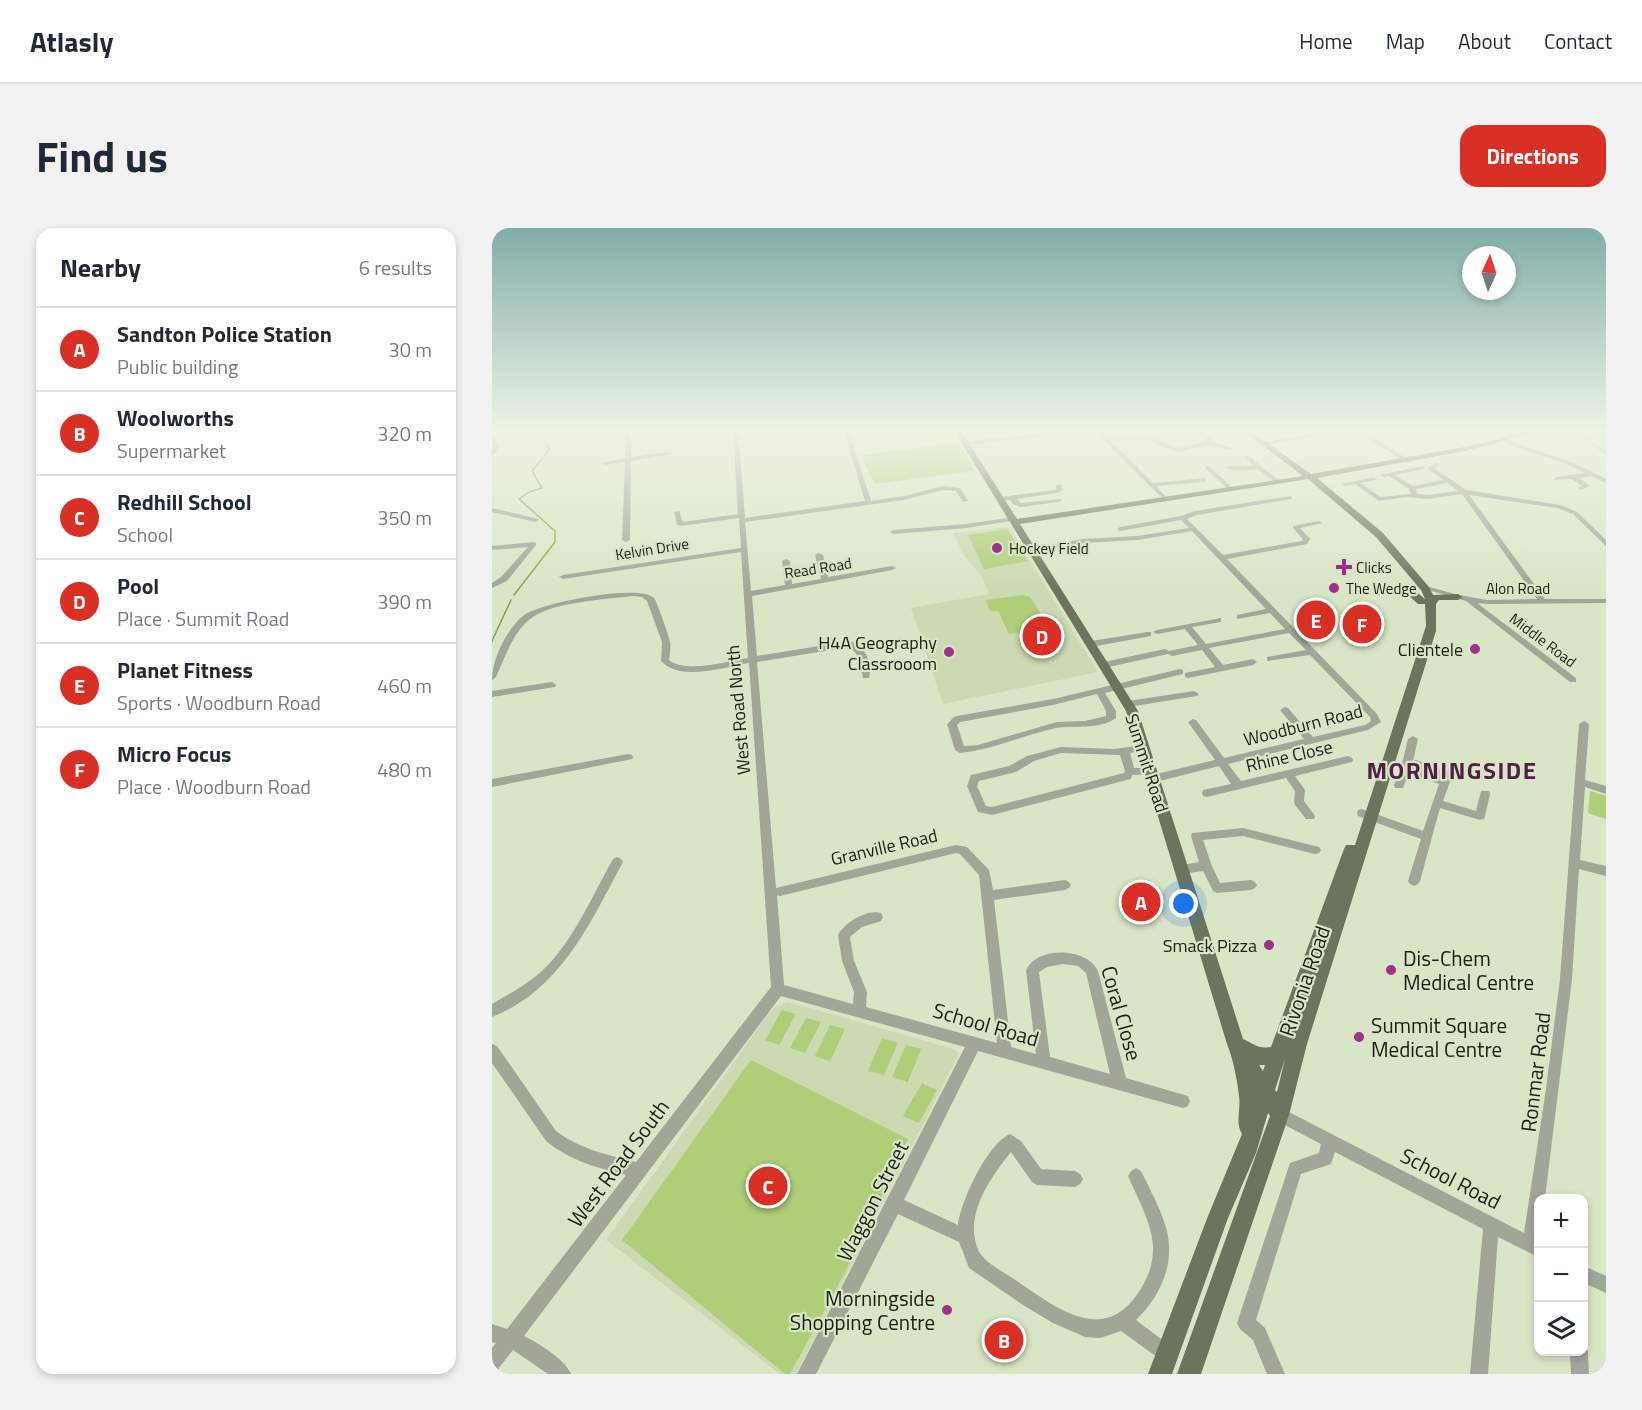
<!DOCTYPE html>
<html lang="en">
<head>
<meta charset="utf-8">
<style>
	:root { --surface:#fff; --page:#f2f2f3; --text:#1f2937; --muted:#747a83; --line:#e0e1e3; --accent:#d93025 }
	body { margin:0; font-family:"Titillium Web",sans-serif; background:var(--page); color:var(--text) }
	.controls { position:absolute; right:18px; bottom:18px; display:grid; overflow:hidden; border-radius:12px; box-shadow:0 3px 9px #0003 }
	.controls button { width:54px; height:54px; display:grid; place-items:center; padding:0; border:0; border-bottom:2px solid var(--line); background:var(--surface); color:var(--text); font:30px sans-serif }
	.compass { position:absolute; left:970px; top:18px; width:54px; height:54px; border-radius:50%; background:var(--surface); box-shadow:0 3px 9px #0003; rotate:3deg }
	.you { position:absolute; left:692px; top:676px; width:21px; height:21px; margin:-15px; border:4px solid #fff; border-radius:50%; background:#1a73e8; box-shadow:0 0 0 9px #1a73e833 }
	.badge { display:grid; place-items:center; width:39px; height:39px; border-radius:50%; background:var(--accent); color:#fff; font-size:20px; font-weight:700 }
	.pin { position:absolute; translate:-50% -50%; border:3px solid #fff; box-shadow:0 2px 6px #0006 }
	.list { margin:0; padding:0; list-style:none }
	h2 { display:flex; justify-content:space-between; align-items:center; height:78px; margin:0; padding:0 24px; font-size:26px }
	h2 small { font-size:20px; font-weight:400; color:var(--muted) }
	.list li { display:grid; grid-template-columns:39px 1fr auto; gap:18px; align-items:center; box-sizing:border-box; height:84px; padding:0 24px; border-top:2px solid var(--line) }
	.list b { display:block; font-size:22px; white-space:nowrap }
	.list p { margin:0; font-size:20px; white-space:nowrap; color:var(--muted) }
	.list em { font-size:20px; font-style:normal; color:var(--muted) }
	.icon { flex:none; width:33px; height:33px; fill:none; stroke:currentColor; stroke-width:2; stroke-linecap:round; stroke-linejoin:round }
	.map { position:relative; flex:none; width:1114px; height:1146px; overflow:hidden; border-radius:18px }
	header { display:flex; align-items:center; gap:36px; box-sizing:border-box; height:84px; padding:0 30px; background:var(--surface); border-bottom:2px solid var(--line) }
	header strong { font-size:28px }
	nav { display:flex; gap:33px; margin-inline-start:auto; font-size:21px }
	.intro { display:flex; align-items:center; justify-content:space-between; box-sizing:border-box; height:144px; padding:0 36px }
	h1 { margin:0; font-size:42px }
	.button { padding:15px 27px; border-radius:18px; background:var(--accent); color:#fff; font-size:21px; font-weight:700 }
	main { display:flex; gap:36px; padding:0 36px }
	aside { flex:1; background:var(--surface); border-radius:18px; box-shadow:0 3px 9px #0003 }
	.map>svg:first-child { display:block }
	.built { fill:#cbdab3 }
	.green { fill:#b0ce77 }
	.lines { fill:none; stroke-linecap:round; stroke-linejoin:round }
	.stream { stroke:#86a447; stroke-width:1.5 }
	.minor { fill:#a0a698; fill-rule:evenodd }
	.major { fill:#6b755c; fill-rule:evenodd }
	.poi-dot { fill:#9f308e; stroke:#d9e6c5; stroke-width:2 }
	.labels { text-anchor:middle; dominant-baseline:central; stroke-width:4.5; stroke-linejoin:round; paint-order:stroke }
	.far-poi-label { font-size:15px; fill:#1a1e12; stroke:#d9e6c5; text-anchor:start }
	.far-street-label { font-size:15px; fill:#1a1e12; stroke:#d9e6c5 }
	.poi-label { font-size:18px; fill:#1a1e12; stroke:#d9e6c5; text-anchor:end }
	.street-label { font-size:18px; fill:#1a1e12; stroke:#d9e6c5 }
	.near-poi-label { font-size:21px; fill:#1a1e12; stroke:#d9e6c5; text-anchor:start }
	.near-street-label { font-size:21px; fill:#1a1e12; stroke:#d9e6c5 }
	.district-label { font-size:24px; font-weight:bold; letter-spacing:1.5px; fill:#531e4a; stroke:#d9e6c5 }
</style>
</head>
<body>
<header>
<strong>Atlasly</strong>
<nav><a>Home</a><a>Map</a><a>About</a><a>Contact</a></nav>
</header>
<div class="intro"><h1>Find us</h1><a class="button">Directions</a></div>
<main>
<aside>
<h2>Nearby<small>6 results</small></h2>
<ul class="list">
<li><span class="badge">A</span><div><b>Sandton Police Station</b><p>Public building</p></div><em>30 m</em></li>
<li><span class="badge">B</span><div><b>Woolworths</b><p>Supermarket</p></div><em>320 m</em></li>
<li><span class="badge">C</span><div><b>Redhill School</b><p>School</p></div><em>350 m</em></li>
<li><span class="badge">D</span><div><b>Pool</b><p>Place · Summit Road</p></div><em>390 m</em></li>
<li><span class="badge">E</span><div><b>Planet Fitness</b><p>Sports · Woodburn Road</p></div><em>460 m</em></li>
<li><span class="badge">F</span><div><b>Micro Focus</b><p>Place · Woodburn Road</p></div><em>480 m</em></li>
</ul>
</aside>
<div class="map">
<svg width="1114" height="1146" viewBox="0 0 1114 1146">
	<rect width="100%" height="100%" fill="#d9e6c5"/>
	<!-- built -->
	<g class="built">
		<polygon points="514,299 518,300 606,444 451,476 419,380 497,366 489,347 473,329 461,305"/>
		<polygon points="297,774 462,821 467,826 304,1146 288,1146 114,1012 277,785 284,778"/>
	</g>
	<!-- green -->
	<g class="green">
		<polygon points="466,214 483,243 382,256 369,227"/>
		<polygon points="515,301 536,333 492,341 476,307"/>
		<polygon points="531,367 538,369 558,399 517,406 506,383 498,383 494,372"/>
		<polygon points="1098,563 1114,568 1114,591 1096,585"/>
		<polygon points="290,782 304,786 287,817 273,812"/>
		<polygon points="314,790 329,794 313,825 298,820"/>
		<polygon points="338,797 353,801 338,833 323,828"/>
		<polygon points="390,810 406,815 392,847 376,843"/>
		<polygon points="414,817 429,821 416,854 400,849"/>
		<polygon points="259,832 416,911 366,1020 298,1146 293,1146 130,1012"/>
		<polygon points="430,855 445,862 427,895 411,888"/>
	</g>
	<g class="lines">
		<!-- stream -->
		<g class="stream">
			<polyline points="1071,201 1095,212 1114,225"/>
			<polyline points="22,367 63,314 63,303 27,271 37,264 50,260 40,243 58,221 54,216 54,207 62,201"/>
			<polyline points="0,413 19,372"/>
		</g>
		<!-- minor -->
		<g class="minor">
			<polygon points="129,201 134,201 140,213 139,229 177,224 180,226 139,233 138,312 134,314 130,312 133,234 112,237 109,235 133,230 134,213"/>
			<path d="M 241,201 L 246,201 L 253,290 L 373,273 L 351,201 L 356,201 L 379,273 L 412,268 L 451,258 L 468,260 L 476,273 L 471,274 L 464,263 L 451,262 L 412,272 L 253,294 L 259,363 L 293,357 L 290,333 L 294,331 L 298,333 L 300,356 L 329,351 L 323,327 L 327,325 L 331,327 L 336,349 L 400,338 L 404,340 L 400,342 L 260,368 L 265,428 L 358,413 C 373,418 381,435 377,450 L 371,450 C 368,438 369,427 357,419 L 265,434 L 284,660 L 464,617 L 475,619 L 497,642 L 501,662 L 573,652 L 577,654 L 579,657 L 577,660 L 573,662 L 502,672 L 519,819 L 544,826 L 534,742 C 545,718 595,719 606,743 L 634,850 L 696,868 L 698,873 L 696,878 L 691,880 L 486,823 L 412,972 L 466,997 C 469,973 495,916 518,906 L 529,913 L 549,941 L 583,943 L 588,946 L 591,951 L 588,956 L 583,959 L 545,957 L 540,954 L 519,924 C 499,949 473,985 485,1019 C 490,1034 509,1042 522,1051 C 559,1076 608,1118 644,1068 C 655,1053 662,1036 661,1017 C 659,993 645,969 636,948 L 639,943 L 644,940 L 649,943 C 659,964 676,993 677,1017 C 679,1045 664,1073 644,1092 L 681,1120 L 684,1126 L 681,1132 L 675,1135 L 669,1132 L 629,1103 L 608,1110 L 593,1109 L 561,1095 L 531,1077 L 477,1040 L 467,1014 L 406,986 L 324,1146 L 305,1146 L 473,819 L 289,768 L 32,1108 C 46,1115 73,1131 79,1146 L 56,1146 L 21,1122 L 6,1141 L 0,1144 L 0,1120 L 4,1115 L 0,1114 L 0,1096 L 15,1101 L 134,947 C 105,940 77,932 54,913 L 0,835 L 0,816 L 5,818 L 64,903 C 88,921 115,927 144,934 L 279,759 L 257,435 C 232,439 188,454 169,433 L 170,414 L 155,373 L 150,369 L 142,368 C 115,371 57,374 37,392 C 20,406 13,430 4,449 L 0,452 C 0,430 15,401 32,387 C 48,375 148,355 162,370 C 165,374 177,408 178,414 C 179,419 178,426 177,432 C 194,446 236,433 256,430 L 249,324 L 71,351 L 67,349 L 71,347 L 249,320 L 247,290 L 188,298 L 185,296 L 182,284 L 187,283 L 191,294 L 246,286 ZM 464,625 L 468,626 L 487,647 L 505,815 L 374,779 L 375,764 L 362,733 L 358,709 L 370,699 L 389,693 L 391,689 L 389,685 C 375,681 353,694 346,707 L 350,733 L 362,764 L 361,776 L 292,757 L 285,667 L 288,668 ZM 571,736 L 586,738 L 594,745 L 618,846 L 558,829 L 547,744 L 555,739 Z"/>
			<polygon points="592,201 607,201 615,209 653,207 686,220 714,214 715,211 698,201 704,201 720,209 720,214 740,220 737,222 717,217 686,224 652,211 619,213 661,255 712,250 715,252 712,254 664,258 677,272 674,274 603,203 474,217 471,215 474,213"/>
			<polygon points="858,201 868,201 920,234 915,235 864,203 847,206 844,204"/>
			<polygon points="836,203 839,205 838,206 771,217 768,215"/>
			<path d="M 1024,203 L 1029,204 L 1013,210 C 1032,220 1051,224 1071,231 C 1087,236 1100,244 1114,251 L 1114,255 L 1099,248 L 1087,250 L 1098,258 L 1089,262 L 1086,260 L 1090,258 L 1080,251 L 1063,252 L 1062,251 L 1065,249 L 1093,245 L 1070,234 L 1024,220 L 1005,210 Z"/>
			<polygon points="0,207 8,216 3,226 0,228 0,220 2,216 0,213"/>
			<path d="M 755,227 L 788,253 L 788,255 L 784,255 L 766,241 C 756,242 743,244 734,240 L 737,238 L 762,238 L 752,229 Z"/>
			<path d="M 944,235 L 947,237 L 942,240 L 974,262 L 1069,277 L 1085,284 L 1114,312 L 1114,318 L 1081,286 L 1065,280 L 977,267 L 1053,371 L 1114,371 L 1114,375 L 995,376 L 985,375 L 1084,450 L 1084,454 L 1078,454 L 974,373 L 922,358 L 926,356 L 967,367 L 995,372 L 1045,371 L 970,266 L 936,271 L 914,269 L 887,273 L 863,256 L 853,258 L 850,256 L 882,249 L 885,251 L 884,252 L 869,255 L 888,269 L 919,266 L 917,261 L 897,248 L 891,249 L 888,247 L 930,238 L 933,240 L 932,241 L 903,247 L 921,258 L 951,252 L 935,240 ZM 955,255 L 966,263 L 936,267 L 925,266 L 924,261 Z"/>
			<polygon points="713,238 717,238 742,261 742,263 738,263 713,240"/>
			<polygon points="567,256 569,257 571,262 565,265 525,271 529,275 569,271 570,272 567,274 528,279 521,276 518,272 509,273 506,271 509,269 562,262 565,261 564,258"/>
			<polygon points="798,268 800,269 800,271 705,287 695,291 731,327 810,313 811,311 801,300 801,298 827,293 830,295 808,300 818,311 815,316 735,331 885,486 889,494 876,502 736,536 749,553 856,528 860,530 861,532 860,534 803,548 813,562 812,573 823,588 822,591 814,591 803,577 802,574 803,563 794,550 715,569 711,568 710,565 711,562 739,556 727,538 660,555 655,551 660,547 723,532 696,494 701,491 704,492 732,530 812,511 788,482 793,479 796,480 821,509 873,497 879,493 878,489 818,427 775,433 775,429 814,422 797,405 717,420 731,437 761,431 765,434 761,437 696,450 693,449 693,445 723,439 710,422 680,428 676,426 612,440 608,437 612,434 673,421 677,423 706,417 693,401 665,406 661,404 665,402 729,390 729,394 700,399 714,416 793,401 778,385 745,391 745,387 774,381 700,303 645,312 591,315 541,324 537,322 541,320 591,311 645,308 697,300 689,292 628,303 625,301 628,299 689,288 703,283"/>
			<polygon points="0,280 46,291 47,292 44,294 0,284"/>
			<polygon points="523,289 525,290 525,292 474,300 401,306 398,304 401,302 474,296"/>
			<polygon points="42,314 44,315 44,317 15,353 0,360 0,355 9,349 36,319 0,322 0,318"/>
			<polygon points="656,404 659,404 659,408 599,419 595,416 599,413"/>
			<path d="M 688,441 L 691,442 L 691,446 L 613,465 L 624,483 L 624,490 C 608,502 583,497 564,500 C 531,507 501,522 468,525 L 463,522 L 455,496 L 462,489 L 465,488 L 561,471 ZM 605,466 L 614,483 L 614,488 L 593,493 L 565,494 L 486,517 L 472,518 L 465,497 L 468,494 L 561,477 Z"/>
			<polygon points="60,454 64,457 63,459 0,469 0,463"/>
			<polygon points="702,463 707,466 705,468 636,479 631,476 636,473"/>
			<polygon points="1092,493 1097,496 1093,552 1114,558 1114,566 1093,559 1088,632 1114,638 1114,648 1087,641 1080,751 1053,970 1046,970 1046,1029 1006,1009 996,1146 978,1146 991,1001 843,924 839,936 809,946 764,1092 773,1100 793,1146 775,1146 761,1112 748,1101 745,1095 798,935 827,925 829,916 783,892 781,887 783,882 788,880 793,882 1032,1005 1054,861 1068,751 1087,496"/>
			<polygon points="921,508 926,511 921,533 924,532 954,543 961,535 965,534 970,538 959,551 951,573 984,583 989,563 997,563 998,566 993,588 992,591 988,592 948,580 928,653 926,656 922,658 918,656 916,653 929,611 866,588 865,585 866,582 870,581 931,603 947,556 917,545 911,560 903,560 902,557 909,540 916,511"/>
			<path d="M 651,517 L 656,520 L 654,522 L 638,525 L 642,540 L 662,540 L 663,543 L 662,546 L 640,547 L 639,551 L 635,552 L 500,587 L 486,584 L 475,558 L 479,547 L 517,538 L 535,528 L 569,519 L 622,521 ZM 569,525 L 628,527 L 633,543 L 632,545 L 500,579 L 494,578 L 485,558 L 487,553 L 524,544 L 542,533 Z"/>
			<polygon points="136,526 140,527 141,529 140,531 0,559 0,551"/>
			<polygon points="751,600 827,619 829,622 827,625 823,626 751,608 711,612 720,638 728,655 759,652 763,654 765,657 763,660 759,662 725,665 721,663 711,643 689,646 685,644 683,641 685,638 707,634 699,608 700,605"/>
			<path d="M 125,629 L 129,631 L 131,634 C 98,695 69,762 0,789 L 0,776 C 17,766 36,756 51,742 C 82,712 100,668 121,631 Z"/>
			<polygon points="1092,1038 1114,1048 1114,1065 1092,1055"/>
			<polygon points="1092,1117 1096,1124 1097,1146 1079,1146 1078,1124 1092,1124"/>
		</g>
		<!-- major -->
		<path class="major" d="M 461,201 L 468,201 L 525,291 L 811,248 L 749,201 L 756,201 L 819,246 L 973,219 L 1046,201 L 1057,201 L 973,223 L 825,250 L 891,305 L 937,359 L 941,367 L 966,366 L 971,369 L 966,372 L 947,372 L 944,376 L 944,403 L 815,816 L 797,887 L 709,1146 L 685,1146 L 778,888 L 776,885 L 764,925 L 736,990 L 680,1146 L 656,1146 L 716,988 L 750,906 C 743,895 749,881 747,868 C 745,851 741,831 735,816 L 634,483 ZM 816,251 L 884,309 L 929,362 L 933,371 L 922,362 L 914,362 L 913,364 L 926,376 L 933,376 L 934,398 L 863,617 L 854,617 L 852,621 L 779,819 C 766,821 762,816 751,811 L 646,483 L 528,296 ZM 793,831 L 785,864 L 783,862 ZM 767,837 L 773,837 L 771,843 Z"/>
	</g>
	<!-- sky -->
	<linearGradient id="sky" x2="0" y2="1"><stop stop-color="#81aea8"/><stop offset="0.56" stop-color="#eef4e5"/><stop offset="1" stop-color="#eef4e5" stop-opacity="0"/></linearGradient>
	<rect width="1114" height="361" fill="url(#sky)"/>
	<!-- markers -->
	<g class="poi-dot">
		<circle cx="505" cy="320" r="6"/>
		<path d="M849 330h6v6h6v6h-6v6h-6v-6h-6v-6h6z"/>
		<circle cx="842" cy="360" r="6"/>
		<circle cx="983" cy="421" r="6"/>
		<circle cx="457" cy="424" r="6"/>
		<circle cx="777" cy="717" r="6"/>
		<circle cx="899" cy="742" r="6"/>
		<circle cx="867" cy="809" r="6"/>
		<circle cx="455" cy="1082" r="6"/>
	</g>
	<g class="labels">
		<!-- far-poi labels -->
		<g class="far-poi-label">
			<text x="517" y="320">Hockey Field</text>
			<text x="864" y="339">Clicks</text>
			<text x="854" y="360">The Wedge</text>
		</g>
		<!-- far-street labels -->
		<g class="far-street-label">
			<text transform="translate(160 321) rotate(-9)">Kelvin Drive</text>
			<text transform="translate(326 340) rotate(-9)">Read Road</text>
			<text x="1026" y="360">Alon Road</text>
			<text transform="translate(1051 412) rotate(37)">Middle Road</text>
		</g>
		<!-- poi labels -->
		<g class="poi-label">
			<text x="445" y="414">H4A Geography<tspan x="445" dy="21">Classrooom</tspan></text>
			<text x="971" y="421">Clientele</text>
			<text x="765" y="717">Smack Pizza</text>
		</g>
		<!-- street labels -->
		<g class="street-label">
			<text transform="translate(246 482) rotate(-95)">West Road North</text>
			<text transform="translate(811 497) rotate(-14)">Woodburn Road</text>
			<text transform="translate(797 528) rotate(-13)">Rhine Close</text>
			<text transform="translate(655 535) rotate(72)">Summit Road</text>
			<text transform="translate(392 619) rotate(-13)">Granville Road</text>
		</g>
		<!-- near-poi labels -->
		<g class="near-poi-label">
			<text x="911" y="730">Dis-Chem<tspan x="911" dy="24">Medical Centre</tspan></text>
			<text x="879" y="797">Summit Square<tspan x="879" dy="24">Medical Centre</tspan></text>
			<text x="443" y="1070" text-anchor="end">Morningside<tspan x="443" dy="24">Shopping Centre</tspan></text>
		</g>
		<!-- near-street labels -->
		<g class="near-street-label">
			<text transform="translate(812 753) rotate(-71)">Rivonia Road</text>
			<text transform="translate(630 785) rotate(74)">Coral Close</text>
			<text transform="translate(494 796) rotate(16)">School Road</text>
			<text transform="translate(1043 844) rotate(-83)">Ronmar Road</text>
			<text transform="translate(126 935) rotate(-53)">West Road South</text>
			<text transform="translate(959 950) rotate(27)">School Road</text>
			<text transform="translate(380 973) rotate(-63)">Waggon Street</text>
		</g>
		<!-- district labels -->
		<g class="district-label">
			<text x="960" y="542">MORNINGSIDE</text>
		</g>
	</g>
</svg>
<div class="controls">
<button>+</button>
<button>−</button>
<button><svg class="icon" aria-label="layers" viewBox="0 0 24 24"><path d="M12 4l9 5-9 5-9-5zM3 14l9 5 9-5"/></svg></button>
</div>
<svg class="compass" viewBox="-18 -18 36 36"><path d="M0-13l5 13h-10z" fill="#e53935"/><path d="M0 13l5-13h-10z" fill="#747a83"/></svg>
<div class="you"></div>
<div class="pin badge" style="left:649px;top:674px">A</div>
<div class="pin badge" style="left:512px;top:1112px">B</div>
<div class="pin badge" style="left:276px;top:958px">C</div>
<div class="pin badge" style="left:550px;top:408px">D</div>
<div class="pin badge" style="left:824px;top:392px">E</div>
<div class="pin badge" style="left:870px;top:396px">F</div>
</div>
</main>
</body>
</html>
